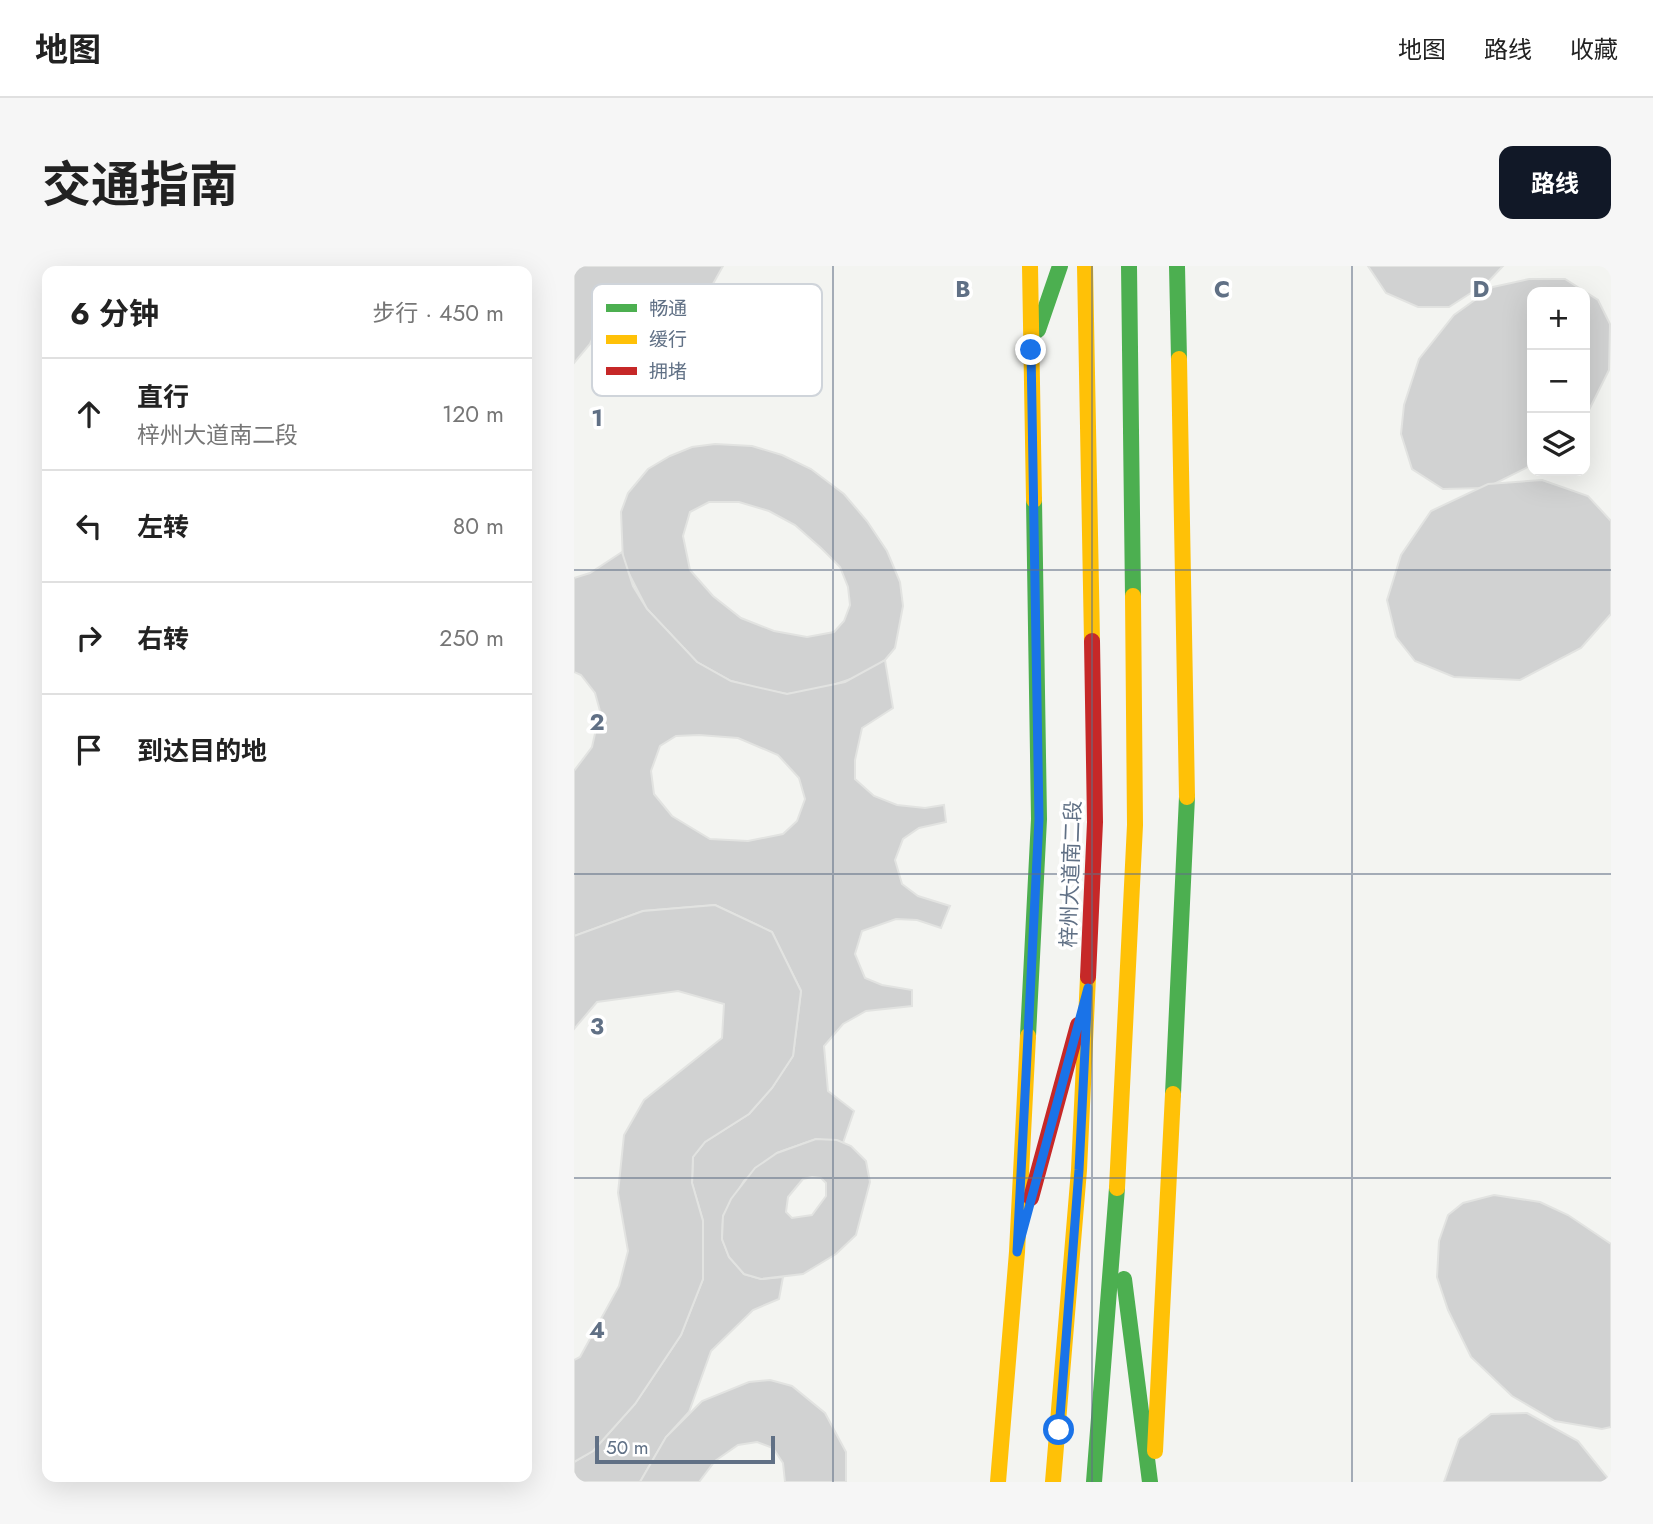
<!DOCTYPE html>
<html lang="zh">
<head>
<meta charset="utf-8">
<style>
	:root { --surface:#fff; --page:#f6f6f6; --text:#222; --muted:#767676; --line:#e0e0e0; --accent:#111827 }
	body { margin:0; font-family:Jost,"Noto Sans SC",sans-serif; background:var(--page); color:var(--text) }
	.controls { position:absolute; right:21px; top:21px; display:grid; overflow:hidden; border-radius:14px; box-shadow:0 7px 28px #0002 }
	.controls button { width:63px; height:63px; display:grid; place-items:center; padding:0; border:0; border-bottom:2px solid var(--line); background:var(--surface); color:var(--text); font:35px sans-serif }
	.scale { position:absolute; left:21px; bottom:18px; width:180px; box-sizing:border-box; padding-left:7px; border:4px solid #607085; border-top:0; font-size:19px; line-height:24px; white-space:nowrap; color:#607085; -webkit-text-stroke:5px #fff; paint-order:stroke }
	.stop { position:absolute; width:21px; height:21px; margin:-16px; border:5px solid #1a73e8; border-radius:50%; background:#fff }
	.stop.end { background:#1a73e8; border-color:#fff; box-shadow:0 2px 7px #0008 }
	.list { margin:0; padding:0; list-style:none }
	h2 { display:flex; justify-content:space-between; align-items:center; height:91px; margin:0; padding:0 28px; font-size:30px }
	h2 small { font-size:23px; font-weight:400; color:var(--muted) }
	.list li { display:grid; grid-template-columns:46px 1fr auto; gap:21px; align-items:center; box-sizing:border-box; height:112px; padding:0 28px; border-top:2px solid var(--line) }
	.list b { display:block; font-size:26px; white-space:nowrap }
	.list p { margin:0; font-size:23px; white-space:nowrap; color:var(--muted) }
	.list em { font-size:23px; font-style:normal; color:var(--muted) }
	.icon { flex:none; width:38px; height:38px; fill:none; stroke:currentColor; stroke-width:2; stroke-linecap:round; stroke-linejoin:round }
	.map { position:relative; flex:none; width:1037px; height:1216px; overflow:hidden; border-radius:14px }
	header { display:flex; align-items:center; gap:42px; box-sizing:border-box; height:98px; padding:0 35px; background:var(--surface); border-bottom:2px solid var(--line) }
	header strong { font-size:33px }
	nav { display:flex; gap:38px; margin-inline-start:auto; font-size:24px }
	.intro { display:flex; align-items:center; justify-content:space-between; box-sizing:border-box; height:168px; padding:0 42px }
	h1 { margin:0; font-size:49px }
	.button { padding:18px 32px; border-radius:14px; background:var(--accent); color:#fff; font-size:24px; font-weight:700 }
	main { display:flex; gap:42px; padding:0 42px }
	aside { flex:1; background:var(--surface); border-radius:14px; box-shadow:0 7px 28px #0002 }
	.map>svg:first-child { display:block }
	.building { fill:#d1d2d2; stroke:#e2e3e1; stroke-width:2; fill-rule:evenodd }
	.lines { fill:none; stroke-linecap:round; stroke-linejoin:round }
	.fast { stroke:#4caf50; stroke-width:16 }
	.slow { stroke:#ffc107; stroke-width:16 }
	.jam { stroke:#c62828; stroke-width:16 }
	.route { stroke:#1a73e8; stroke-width:9 }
	.grid { fill:none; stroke:#607085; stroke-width:2; stroke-opacity:0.55 }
	.labels { text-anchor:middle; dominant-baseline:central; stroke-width:7; stroke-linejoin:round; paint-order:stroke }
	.street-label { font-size:21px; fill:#607085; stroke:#fff }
	.key { fill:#fff; stroke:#cfd4da; stroke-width:2 }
	.key-label { font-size:19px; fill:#607085 }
	.grid-label { font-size:23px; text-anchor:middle; font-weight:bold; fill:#607085; stroke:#fff; stroke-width:7; stroke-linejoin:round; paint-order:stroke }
</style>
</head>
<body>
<header>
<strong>地图</strong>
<nav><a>地图</a><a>路线</a><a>收藏</a></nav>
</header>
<div class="intro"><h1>交通指南</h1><a class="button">路线</a></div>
<main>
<aside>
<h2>6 分钟<small>步行 · 450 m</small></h2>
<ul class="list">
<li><svg class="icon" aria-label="ahead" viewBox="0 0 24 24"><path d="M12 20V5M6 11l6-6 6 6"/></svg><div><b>直行</b><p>梓州大道南二段</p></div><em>120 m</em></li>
<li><svg class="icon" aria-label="left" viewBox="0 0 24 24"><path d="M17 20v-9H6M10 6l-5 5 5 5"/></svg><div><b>左转</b></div><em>80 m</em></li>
<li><svg class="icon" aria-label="right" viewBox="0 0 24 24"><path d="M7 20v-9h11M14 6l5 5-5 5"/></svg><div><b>右转</b></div><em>250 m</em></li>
<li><svg class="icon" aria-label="arrive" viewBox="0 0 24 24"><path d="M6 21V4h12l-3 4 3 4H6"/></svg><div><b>到达目的地</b></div></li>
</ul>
</aside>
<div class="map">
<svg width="1037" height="1216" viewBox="0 0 1037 1216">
	<rect width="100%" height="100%" fill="#f3f4f1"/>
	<!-- building -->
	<g class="building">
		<polygon points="0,0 149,0 135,25 107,43 67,52 29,49 16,78 0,97"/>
		<polygon points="794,0 929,0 914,16 875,41 844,41 812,27"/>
		<polygon points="955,13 991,13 1024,34 1036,58 1035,104 1011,152 1011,26 958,26 958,199 912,222 869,223 838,203 827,168 830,139 845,93 880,49 919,21"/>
		<path d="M 141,178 L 178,180 L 208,189 L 237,203 L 270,228 L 293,255 L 313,285 L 326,316 L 329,340 L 321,382 L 311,394 L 289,409 L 244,424 L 213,428 L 183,422 L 157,415 L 123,396 L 73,343 L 49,296 L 47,246 L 54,227 L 74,203 L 96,190 L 118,181 ZM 135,236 L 165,236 L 195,245 L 221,259 L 247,282 L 266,301 L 274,321 L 276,339 L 270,355 L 260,366 L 233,371 L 200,365 L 167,352 L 139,330 L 116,304 L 109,270 L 116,246 Z"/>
		<polygon points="968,214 1014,230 1037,255 1037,348 1007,382 946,414 880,411 841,395 822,371 813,334 827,289 857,245 914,218"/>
		<path d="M 48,286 L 59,320 L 73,343 L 123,396 L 157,415 L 213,428 L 271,416 L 311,394 L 319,442 L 288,462 L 281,494 L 281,513 L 300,530 L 323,539 L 351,542 L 370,539 L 372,556 L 345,562 L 329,573 L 321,594 L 328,618 L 344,630 L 376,640 L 367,662 L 343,654 L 322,653 L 288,665 L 281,688 L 291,712 L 308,719 L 338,724 L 338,740 L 292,745 L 269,758 L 250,780 L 254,825 L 280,845 L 269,877 L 242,873 L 203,887 L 170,915 L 149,950 L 148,973 L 155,991 L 170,1008 L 187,1013 L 209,1011 L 205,1033 L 179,1044 L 137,1085 L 115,1146 L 92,1171 L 66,1216 L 0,1216 L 0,1196 L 19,1185 L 61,1138 L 107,1069 L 129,1013 L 129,955 L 118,917 L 119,891 L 131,876 L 175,848 L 198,822 L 219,790 L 227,725 L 198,666 L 141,639 L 69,645 L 0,670 L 0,505 L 18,481 L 26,445 L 21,427 L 7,409 L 0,406 L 0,312 L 16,307 ZM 125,469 L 164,472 L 204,489 L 225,512 L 231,533 L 223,555 L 209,568 L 174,575 L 136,573 L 98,550 L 80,528 L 77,505 L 86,480 L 102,470 Z"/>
		<polygon points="141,639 198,666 227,725 219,790 198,822 175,848 131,876 119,891 118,917 129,955 129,1013 107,1069 61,1138 19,1185 0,1196 0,1094 6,1091 45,1020 54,985 44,927 50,869 70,834 148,772 150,738 104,725 23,736 0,763 0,670 69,645"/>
		<path d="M 242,873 L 263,874 L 277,880 L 292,895 L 296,916 L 282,969 L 262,988 L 229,1008 L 187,1013 L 170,1008 L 155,991 L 148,973 L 149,950 L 157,933 L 181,902 L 203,887 ZM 238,911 L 247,912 L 252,917 L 252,930 L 238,949 L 218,952 L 212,946 L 214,931 L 229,913 Z"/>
		<polygon points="920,929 966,936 994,949 1037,978 1037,1161 1028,1163 981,1155 938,1130 897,1091 874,1044 863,1011 865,975 874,949 889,937"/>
		<polygon points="196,1114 218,1120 251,1147 272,1186 272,1216 211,1216 209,1197 199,1182 183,1176 164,1179 141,1195 125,1216 66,1216 92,1171 128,1135 175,1116"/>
		<polygon points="953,1147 1004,1175 1037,1216 870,1216 885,1173 917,1148"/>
	</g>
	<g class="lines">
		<!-- fast -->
		<g class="fast">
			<polyline points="555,0 559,330"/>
			<polyline points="603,0 605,93"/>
			<polyline points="464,64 486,0"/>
			<polyline points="454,770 465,553 460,234"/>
			<polyline points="599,828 613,531"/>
			<polyline points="550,1013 576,1216"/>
			<polyline points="520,1216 543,922"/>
		</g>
		<!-- slow -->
		<g class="slow">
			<polyline points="456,0 460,234"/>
			<polyline points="511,0 518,375"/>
			<polyline points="605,93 613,531"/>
			<polyline points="543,922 561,559 559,330"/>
			<polyline points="581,1185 599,828"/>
			<polyline points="424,1216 443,986 454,770"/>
			<polyline points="479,1216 505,904 514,711"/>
		</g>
		<!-- jam -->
		<g class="jam">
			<polyline points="514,711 521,556 518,375"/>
			<polyline points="457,932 504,759"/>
		</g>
	</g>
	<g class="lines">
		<!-- route -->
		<polyline class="route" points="457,84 465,553 443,986 514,722 505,904 485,1164"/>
	</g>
	<!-- grid -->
	<path class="grid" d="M 259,0 L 259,1216M 518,0 L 518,1216M 778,0 L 778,1216M 0,304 L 1037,304M 0,608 L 1037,608M 0,912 L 1037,912"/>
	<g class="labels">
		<!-- street labels -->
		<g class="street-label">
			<text transform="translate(497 608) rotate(-88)">梓州大道南二段</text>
		</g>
	</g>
	<!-- legend -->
	<rect x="18" y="18" width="230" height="112" rx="10" class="key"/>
	<rect x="32" y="38" width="31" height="8" fill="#4caf50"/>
	<rect x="32" y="69" width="31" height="9" fill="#ffc107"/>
	<rect x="32" y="101" width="31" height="8" fill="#c62828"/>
	<g class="key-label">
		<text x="75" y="49">畅通</text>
		<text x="75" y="80">缓行</text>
		<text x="75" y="112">拥堵</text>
	</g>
	<g class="grid-label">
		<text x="389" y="31">B</text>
		<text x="648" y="31">C</text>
		<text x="907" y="31">D</text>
		<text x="23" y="160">1</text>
		<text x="23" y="464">2</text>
		<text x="23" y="768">3</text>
		<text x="23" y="1072">4</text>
	</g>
</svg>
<div class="controls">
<button>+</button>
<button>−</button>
<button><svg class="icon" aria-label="layers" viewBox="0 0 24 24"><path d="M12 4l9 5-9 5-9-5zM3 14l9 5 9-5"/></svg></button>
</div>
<div class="scale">50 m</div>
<div class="stop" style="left:485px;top:1164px"></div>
<div class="stop end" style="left:457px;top:84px"></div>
</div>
</main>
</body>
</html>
